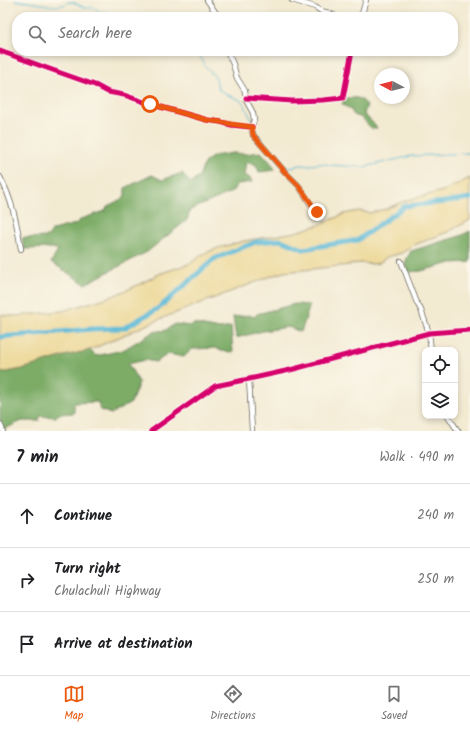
<!DOCTYPE html>
<html lang="en">
<head>
<meta charset="utf-8">
<style>
	:root { --surface:#fff; --page:#f6f6f6; --text:#202124; --muted:#757577; --line:#e0e0e0; --accent:#ea580c }
	body { margin:0; font-family:Kalam,sans-serif; background:var(--page); color:var(--text) }
	.controls { position:absolute; right:12px; bottom:12px; display:grid; overflow:hidden; border-radius:8px; box-shadow:0 2px 6px #0003 }
	.controls button { width:36px; height:36px; display:grid; place-items:center; padding:0; border:0; border-bottom:1px solid var(--line); background:var(--surface); color:var(--text); font:20px sans-serif }
	.compass { position:absolute; left:374px; top:68px; width:36px; height:36px; border-radius:50%; background:var(--surface); box-shadow:0 2px 6px #0003; rotate:277deg }
	.stop { position:absolute; width:12px; height:12px; margin:-9px; border:3px solid #ea580c; border-radius:50%; background:#fff }
	.stop.end { background:#ea580c; border-color:#fff; box-shadow:0 1px 4px #0008 }
	.list { margin:0; padding:0; list-style:none }
	h2 { display:flex; justify-content:space-between; align-items:center; height:52px; margin:0; padding:0 16px; font-size:17px }
	h2 small { font-size:13px; font-weight:400; color:var(--muted) }
	.list li { display:grid; grid-template-columns:26px 1fr auto; gap:12px; align-items:center; box-sizing:border-box; height:64px; padding:0 16px; border-top:1px solid var(--line) }
	.list b { display:block; font-size:15px; white-space:nowrap }
	.list p { margin:0; font-size:13px; white-space:nowrap; color:var(--muted) }
	.list em { font-size:13px; font-style:normal; color:var(--muted) }
	.icon { flex:none; width:22px; height:22px; fill:none; stroke:currentColor; stroke-width:2; stroke-linecap:round; stroke-linejoin:round }
	.map { position:relative; flex:none; width:470px; height:431px; overflow:hidden }
	.search { position:absolute; background:var(--surface); box-shadow:0 2px 6px #0003; left:12px; right:12px; top:12px; height:44px; display:flex; align-items:center; gap:10px; box-sizing:border-box; padding:0 14px; border-radius:16px; color:var(--muted); font-size:15px }
	.sheet { height:244px; background:var(--surface) }
	nav { display:flex; justify-content:space-around; align-items:center; box-sizing:border-box; height:56px; border-top:1px solid var(--line); background:var(--surface); font-size:11px; color:var(--muted) }
	nav a { display:grid; justify-items:center; gap:2px }
	nav .on { color:var(--accent) }
	.map>svg:first-child { display:block }
	.forest { fill:#7bac66; stroke:#4c6441 }
	.sand { fill:#eeda9e; stroke:#857b5d }
	.lines { fill:none; stroke-linecap:round; stroke-linejoin:round }
	.stream { stroke:#56b7d5; stroke-width:1 }
	.river { stroke:#56b7d5; stroke-width:5 }
	.minor-casing { stroke:#67645c; stroke-width:6 }
	.minor { stroke:#fff; stroke-width:4.5 }
	.cycleway-casing { stroke:#fbf7ec; stroke-width:8 }
	.cycleway { stroke:#d6006c; stroke-width:5 }
	.route { stroke:#ea580c; stroke-width:5 }
</style>
</head>
<body>
<div class="map">
<svg width="470" height="431" viewBox="0 0 470 431">
	<rect width="100%" height="100%" fill="#fbf7ec"/>
	<filter id="ink" filterUnits="userSpaceOnUse"><feTurbulence type="fractalNoise" baseFrequency=".025" numOctaves="2"/><feDisplacementMap in="SourceGraphic" scale="8" xChannelSelector="R" yChannelSelector="G"/><feConvolveMatrix kernelMatrix="1 2 1 2 8 2 1 2 1" color-interpolation-filters="sRGB"/></filter>
	<filter id="wash" filterUnits="userSpaceOnUse"><feTurbulence type="fractalNoise" baseFrequency=".012" numOctaves="4" result="noise"/><feDisplacementMap in="SourceGraphic" scale="16" xChannelSelector="R" yChannelSelector="G"/><feGaussianBlur stdDeviation="0.9" result="paint"/><feColorMatrix in="noise" values="0 0 0 0 0 0 0 0 0 0 0 0 0 0 0 0 0 1.4 0 .05"/><feComposite in="paint" operator="in"/></filter>
	<g filter="url(#wash)">
		<rect width="100%" height="100%" fill="#f3ead2"/>
		<!-- forest -->
		<g class="forest">
			<path d="M 346,98 C 357,98 359,96 367,105 L 364,114 L 374,124 L 377,128 L 372,129 L 362,118 L 354,115 L 350,109 L 342,104 Z"/>
			<polygon points="261,152 272,164 275,170 259,172 256,165 246,162 244,175 250,178 252,182 237,184 232,192 190,210 187,220 147,252 85,284 51,262 58,251 53,248 24,249 22,238 48,237 53,230 60,228 76,224 81,219 105,211 108,206 125,197 125,188 152,175 162,180 182,173 190,183 199,177 205,162 214,156 233,153 245,154"/>
			<path d="M 470,231 L 470,262 L 451,263 L 421,271 L 408,272 C 402,264 407,259 411,251 L 460,236 Z"/>
			<polygon points="295,304 310,305 301,332 288,327 263,331 236,338 233,317 249,315 254,317 257,314"/>
			<polygon points="175,324 190,326 194,324 220,329 231,327 233,352 221,351 216,348 192,349 184,357 168,354 156,362 145,360 128,364 139,382 131,403 111,414 100,410 98,402 74,403 74,413 58,414 56,417 40,416 39,421 22,421 0,431 0,373 22,369 64,356 90,350 96,356 123,350 153,332 166,330"/>
		</g>
		<!-- sand -->
		<polygon class="sand" points="470,178 470,220 450,231 412,246 402,253 387,257 379,263 374,264 359,263 349,265 284,272 274,275 160,319 90,350 64,356 22,369 0,373 0,315 17,316 62,311 113,296 138,285 159,274 191,263 203,254 218,248 244,241 296,232 322,224 344,214 359,211 369,213 386,209 404,201 443,191"/>
		<g class="lines">
			<!-- stream -->
			<g class="stream">
				<polyline points="15,0 54,6 64,5 68,2 73,2 85,8 94,8 101,12 108,12 111,14 122,16 125,17"/>
				<polyline points="196,51 201,58 206,67 216,78 218,89 228,95 240,100 244,104 252,121"/>
				<path d="M 255,125 L 257,134 L 283,166 C 292,171 294,165 302,165 C 305,165 305,166 309,165 C 316,165 321,162 329,165 L 364,167 L 411,156 L 470,153"/>
			</g>
			<!-- river -->
			<polyline class="river" points="0,337 92,329 124,328 159,308 214,259 256,242 281,240 303,249 358,240 405,206 445,202 470,198"/>
		</g>
	</g>
	<g filter="url(#ink)">
		<g class="lines">
			<defs>
				<g id="minor">
					<polyline points="207,0 216,13 217,17"/>
					<polyline points="292,0 315,7 321,11 329,13 337,17"/>
					<polyline points="361,17 366,0"/>
					<polyline points="0,51 44,67 95,85 108,92 124,95 150,104 207,120 221,122 231,125 252,127"/>
					<polyline points="227,51 233,64 237,78 245,91 246,100 253,113 254,120 252,127 252,130 253,135 285,172 299,186 313,208 321,214"/>
					<polyline points="246,98 292,101 323,100 343,98 352,51"/>
					<path d="M 0,177 C 12,199 17,224 21,249"/>
					<polyline points="401,261 417,303 421,310 429,333 431,350"/>
					<polyline points="249,379 252,431"/>
					<polyline points="448,416 458,431"/>
					<polyline points="0,424 3,431"/>
					<polyline points="151,431 215,386 249,379 290,370 429,333 470,330"/>
				</g>
			</defs>
			<!-- minor casing -->
			<use href="#minor" class="minor-casing"/>
			<!-- minor -->
			<use href="#minor" class="minor"/>
			<defs>
				<g id="cycleway">
					<polyline points="0,51 44,67 95,85 108,92 124,95 150,104 207,120 221,122 231,125 252,127"/>
					<polyline points="246,98 292,101 323,100 343,98 352,51"/>
					<polyline points="151,431 215,386 249,379 290,370 429,333 470,330"/>
				</g>
			</defs>
			<!-- cycleway casing -->
			<use href="#cycleway" class="cycleway-casing"/>
			<!-- cycleway -->
			<use href="#cycleway" class="cycleway"/>
		</g>
	</g>
	<g class="lines" filter="url(#ink)">
		<!-- route -->
		<polyline class="route" points="150,104 207,120 221,122 231,124 252,127 253,135 285,172 299,186 317,212"/>
	</g>
</svg>
<div class="controls">
<button><svg class="icon" aria-label="locate" viewBox="0 0 24 24"><circle cx="12" cy="12" r="6"/><path d="M12 2v4M12 18v4M2 12h4M18 12h4"/></svg></button>
<button><svg class="icon" aria-label="layers" viewBox="0 0 24 24"><path d="M12 4l9 5-9 5-9-5zM3 14l9 5 9-5"/></svg></button>
</div>
<svg class="compass" viewBox="-18 -18 36 36"><path d="M0-13l5 13h-10z" fill="#e53935"/><path d="M0 13l5-13h-10z" fill="#757577"/></svg>
<div class="stop" style="left:150px;top:104px"></div>
<div class="stop end" style="left:317px;top:212px"></div>
<div class="search"><svg class="icon" aria-label="search" viewBox="0 0 24 24"><circle cx="10" cy="10" r="6"/><path d="M15 15l6 6"/></svg>Search here</div>
</div>
<section class="sheet">
<h2>7 min<small>Walk · 490 m</small></h2>
<ul class="list">
<li><svg class="icon" aria-label="ahead" viewBox="0 0 24 24"><path d="M12 20V5M6 11l6-6 6 6"/></svg><div><b>Continue</b></div><em>240 m</em></li>
<li><svg class="icon" aria-label="right" viewBox="0 0 24 24"><path d="M7 20v-9h11M14 6l5 5-5 5"/></svg><div><b>Turn right</b><p>Chulachuli Highway</p></div><em>250 m</em></li>
<li><svg class="icon" aria-label="arrive" viewBox="0 0 24 24"><path d="M6 21V4h12l-3 4 3 4H6"/></svg><div><b>Arrive at destination</b></div></li>
</ul>
</section>
<nav>
<a class="on"><svg class="icon" aria-label="map" viewBox="0 0 24 24"><path d="M3 6l6-2 6 2 6-2v14l-6 2-6-2-6 2zM9 4v14M15 6v14"/></svg>Map</a>
<a><svg class="icon" aria-label="directions" viewBox="0 0 24 24"><path d="M12 3l9 9-9 9-9-9zM9 14v-3h6M13 9l2 2-2 2"/></svg>Directions</a>
<a><svg class="icon" aria-label="saved" viewBox="0 0 24 24"><path d="M7 4h10v16l-5-4-5 4z"/></svg>Saved</a>
</nav>
</body>
</html>
